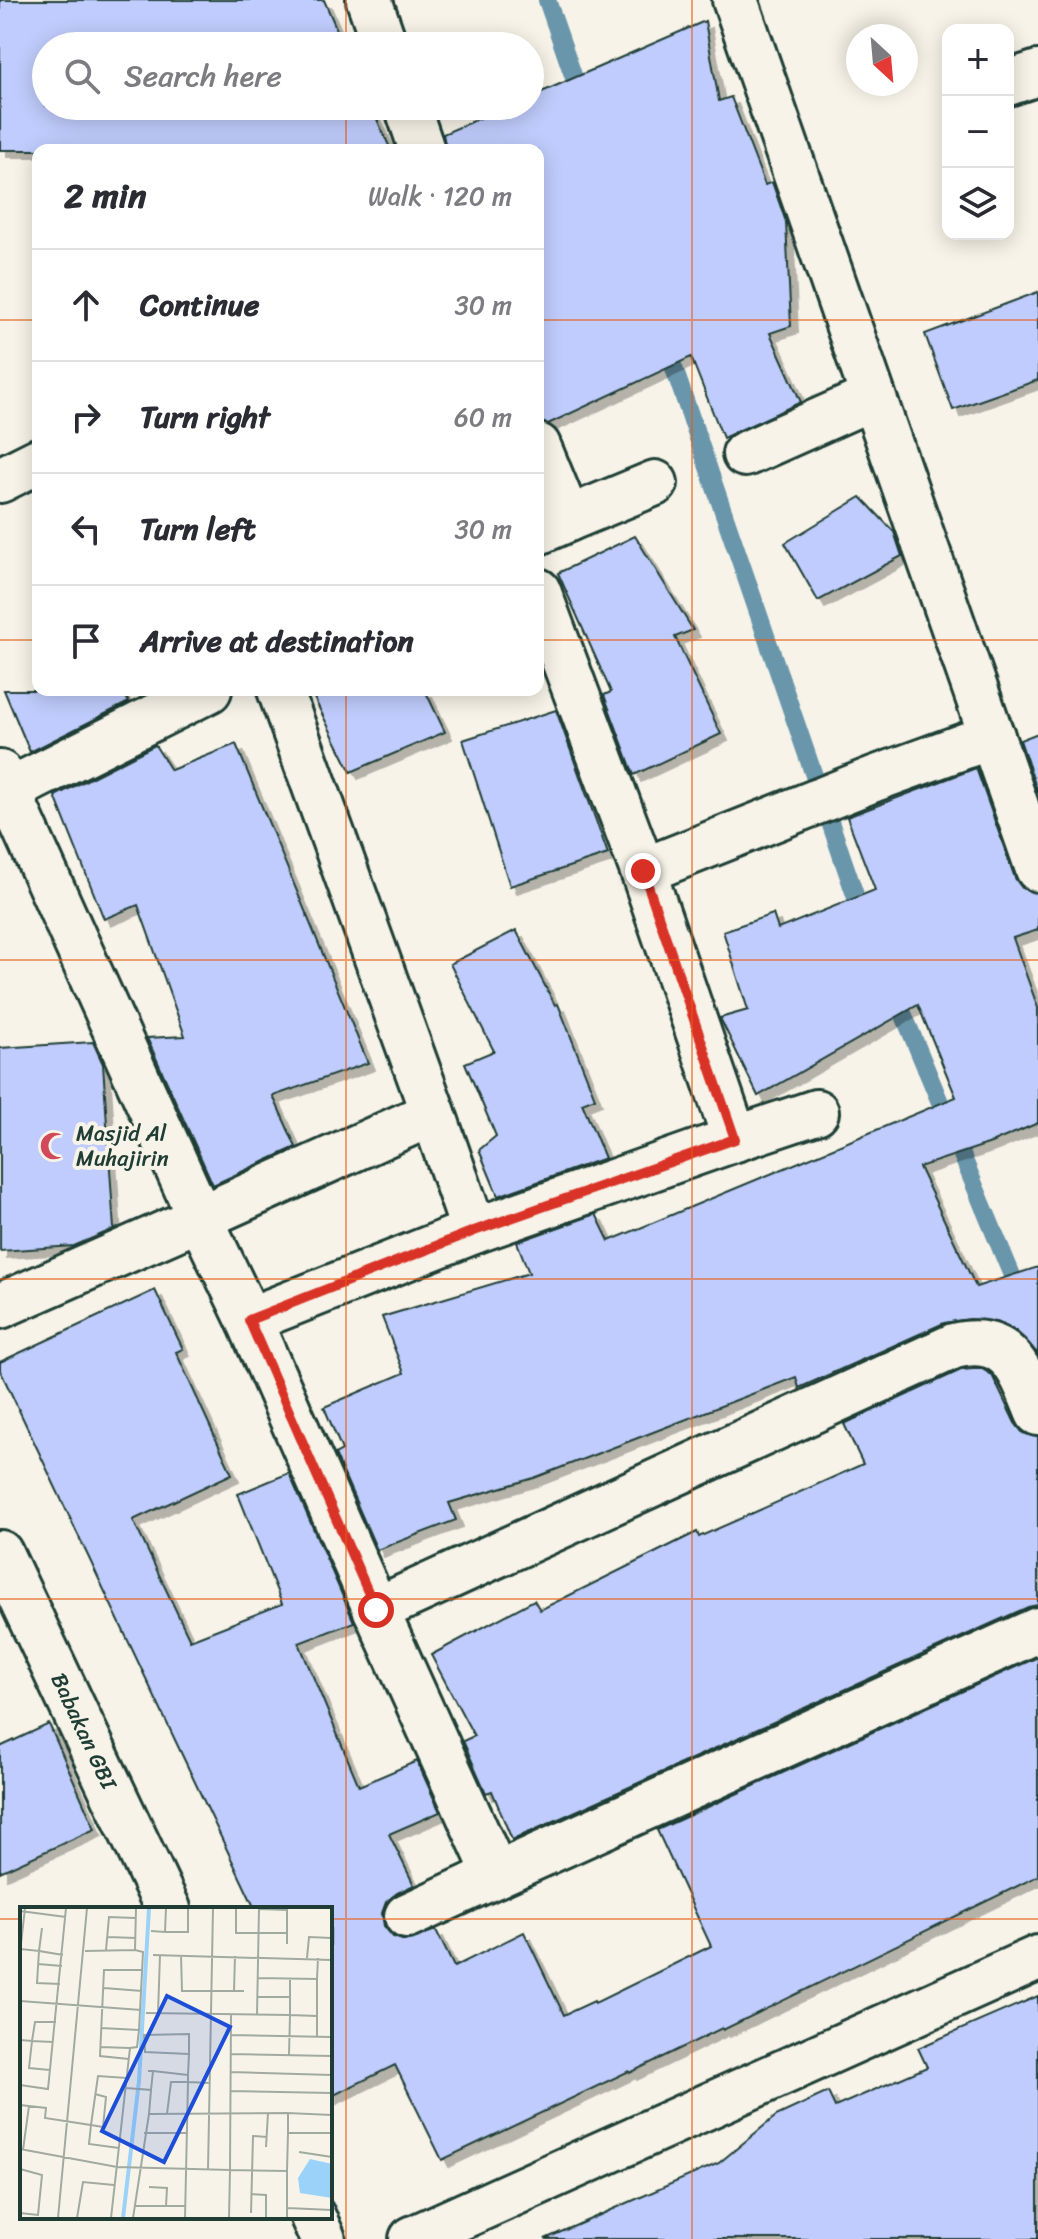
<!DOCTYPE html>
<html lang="en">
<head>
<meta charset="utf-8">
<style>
	:root { --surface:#fff; --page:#f7f7f7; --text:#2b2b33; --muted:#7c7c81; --line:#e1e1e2 }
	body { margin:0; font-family:Sriracha,sans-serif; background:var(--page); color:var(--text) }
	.controls { position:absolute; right:24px; top:24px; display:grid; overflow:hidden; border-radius:16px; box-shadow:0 4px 20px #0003 }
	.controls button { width:72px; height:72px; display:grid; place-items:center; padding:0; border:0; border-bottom:2px solid var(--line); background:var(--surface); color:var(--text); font:40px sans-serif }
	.compass { position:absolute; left:846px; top:24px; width:72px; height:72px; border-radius:50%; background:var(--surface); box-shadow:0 4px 20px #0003; rotate:154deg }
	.stop { position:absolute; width:24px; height:24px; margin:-18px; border:6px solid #d93025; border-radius:50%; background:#fff }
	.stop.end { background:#d93025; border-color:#fff; box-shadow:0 2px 8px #0008 }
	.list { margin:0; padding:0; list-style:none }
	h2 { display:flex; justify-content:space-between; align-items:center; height:104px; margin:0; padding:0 32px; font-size:34px }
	h2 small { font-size:26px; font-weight:400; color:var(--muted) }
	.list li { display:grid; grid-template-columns:52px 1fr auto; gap:24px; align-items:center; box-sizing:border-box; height:112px; padding:0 32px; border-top:2px solid var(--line) }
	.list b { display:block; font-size:30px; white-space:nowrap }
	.list em { font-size:26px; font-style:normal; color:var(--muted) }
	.icon { flex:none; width:44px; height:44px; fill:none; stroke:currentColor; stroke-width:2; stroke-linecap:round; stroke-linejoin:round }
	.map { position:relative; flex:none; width:1038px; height:2239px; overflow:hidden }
	.search { position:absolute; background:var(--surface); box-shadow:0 4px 20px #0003; left:32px; top:32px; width:512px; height:88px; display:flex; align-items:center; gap:20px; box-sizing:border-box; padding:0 28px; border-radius:44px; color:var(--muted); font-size:30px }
	.panel { position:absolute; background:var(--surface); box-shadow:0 4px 20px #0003; left:32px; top:144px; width:512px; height:552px; border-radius:16px }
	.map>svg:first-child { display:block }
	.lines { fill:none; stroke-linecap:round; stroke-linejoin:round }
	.stream { stroke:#6996ab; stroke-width:18 }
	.building { fill:#c0ccfd; stroke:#1f3d34; stroke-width:2; filter:url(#shadow) }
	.minor-casing { stroke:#1f3d34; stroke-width:50 }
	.minor { stroke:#f7f3e8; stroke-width:44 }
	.route { stroke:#d93025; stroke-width:10 }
	.grid { fill:none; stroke:#e8590c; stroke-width:2; stroke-opacity:0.55 }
	.labels { text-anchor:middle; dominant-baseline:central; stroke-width:8; stroke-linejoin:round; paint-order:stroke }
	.poi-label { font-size:22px; fill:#1f3d34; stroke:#f7f3e8; text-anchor:start }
	.street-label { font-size:22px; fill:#1f3d34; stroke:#f7f3e8 }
	.inset-river { fill:none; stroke:#9bd2fa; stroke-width:4 }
	.inset-road { fill:none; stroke:#a1aaa0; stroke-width:2 }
	.view { fill:#1d4ed8; fill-opacity:0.15; stroke:#1d4ed8; stroke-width:4 }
	.inset-edge { fill:none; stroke:#1f3d34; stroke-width:4 }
</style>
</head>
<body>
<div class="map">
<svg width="1038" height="2239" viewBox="0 0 1038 2239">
	<defs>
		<filter id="shadow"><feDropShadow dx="7" dy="7" stdDeviation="0" flood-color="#0004"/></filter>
	</defs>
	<rect width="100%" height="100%" fill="#f7f3e8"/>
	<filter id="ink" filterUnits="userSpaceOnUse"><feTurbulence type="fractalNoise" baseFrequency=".0125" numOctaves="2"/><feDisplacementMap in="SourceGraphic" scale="16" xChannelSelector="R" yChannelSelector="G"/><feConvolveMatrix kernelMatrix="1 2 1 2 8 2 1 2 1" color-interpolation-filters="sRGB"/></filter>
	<g filter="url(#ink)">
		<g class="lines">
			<!-- stream -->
			<g class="stream">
				<polyline points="547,0 582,101"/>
				<polyline points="666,345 863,918"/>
				<polyline points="895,994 1038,1338"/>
			</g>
		</g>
		<!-- building -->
		<g class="building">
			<polygon points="0,0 324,0 344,46 46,46 46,106 371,106 391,150 0,150"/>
			<polygon points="705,21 719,101 731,97 765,185 772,182 786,222 791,326 770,333 801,402 723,438 691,357 548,424 538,422 538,150 446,150 443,134 508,106 530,106 530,97"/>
			<polygon points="1038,292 1038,380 953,410 925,334"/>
			<polygon points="861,497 894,532 902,556 818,601 785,543"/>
			<polygon points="635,536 693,630 675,637 721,734 634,775 604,695 611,692 558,573"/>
			<polygon points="4,690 121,690 129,702 30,752"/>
			<polygon points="310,690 425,690 445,732 351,772"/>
			<polygon points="556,710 608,854 510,886 463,740"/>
			<polygon points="1038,733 1038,793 1020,740"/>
			<polygon points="236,744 368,1063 273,1096 296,1147 213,1185 147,1038 185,1036 138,905 104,919 55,796 155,745 171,770"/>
			<polygon points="976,768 1015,878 1022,888 1038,893 1038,930 1013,938 1038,1008 1038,1123 991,1143 919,1167 976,1287 1038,1267 1038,1354 1016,1331 997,1322 970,1319 944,1323 799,1388 796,1377 534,1478 449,1503 456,1520 377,1550 335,1454 342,1450 324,1407 404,1373 382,1317 529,1273 517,1242 596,1214 609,1241 956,1097 918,1005 758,1096 720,1018 748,1010 723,931 773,914 778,929 875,890 847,817"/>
			<polygon points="516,930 555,1005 558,1004 595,1098 582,1103 605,1158 498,1196 479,1150 496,1136 465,1063 494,1051 450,964"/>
			<polygon points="93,1042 103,1064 114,1229 74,1246 0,1251 0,1048"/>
			<polygon points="155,1290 183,1349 176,1352 232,1474 133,1520 190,1640 282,1604 238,1494 289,1473 354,1622 299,1643 359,1786 417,1761 440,1812 389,1834 414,1885 397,1893 386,1902 382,1913 384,1926 393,1937 405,1941 436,1930 454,1967 524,1932 564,2015 594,2001 595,2003 711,1946 657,1830 1038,1657 1038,1876 723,2030 722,2028 630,2073 629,2071 442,2160 395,2065 330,2097 330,1909 255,1909 0,1370 0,1362"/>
			<polygon points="973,1369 982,1369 992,1375 1015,1423 1023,1433 1038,1437 1038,1605 1028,1607 512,1840 492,1791 486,1793 463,1741 474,1736 431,1655 534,1600 540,1610 697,1532 699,1537 863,1464 844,1424 961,1370"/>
			<polygon points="49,1724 95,1829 0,1872 0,1747"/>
			<polygon points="1038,1996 1038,2239 545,2239 719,2163 776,2116 828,2092 835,2107 927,2067 918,2048"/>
		</g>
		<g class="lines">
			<defs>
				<g id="minor">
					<polyline points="369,0 385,46"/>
					<polyline points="735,0 1038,869"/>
					<polyline points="1008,83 1038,73"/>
					<polyline points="407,106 422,150"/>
					<polyline points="538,446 568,519 538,532"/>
					<polyline points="745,454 873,397"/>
					<polyline points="0,480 38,461"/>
					<polyline points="568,519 655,483"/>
					<polyline points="538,591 643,871 874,779 992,736"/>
					<polyline points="0,773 200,1218 433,1113 280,690"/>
					<polyline points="0,795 209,690"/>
					<polyline points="643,871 735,1139 816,1112"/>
					<polyline points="433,1113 474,1231"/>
					<polyline points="0,1306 200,1218 249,1320 376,1610 496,1875 1038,1630"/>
					<polyline points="249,1320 474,1231 735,1139"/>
					<polyline points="0,1553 168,1909"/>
					<path d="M 376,1610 L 954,1346 C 1009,1333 1020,1369 1038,1413"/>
					<polyline points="407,1916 496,1875"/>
					<polyline points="313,2217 323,2239"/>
					<polyline points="412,2239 1038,1958"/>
				</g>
			</defs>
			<!-- minor casing -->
			<use href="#minor" class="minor-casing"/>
			<!-- minor -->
			<use href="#minor" class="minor"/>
		</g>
	</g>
	<g class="lines" filter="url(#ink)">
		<!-- route -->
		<polyline class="route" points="376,1610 249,1320 474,1231 735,1139 643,871"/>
	</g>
	<!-- grid -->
	<path class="grid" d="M 346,0 L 346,46M 692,0 L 692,2239M 346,106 L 346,150M 0,320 L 38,320M 538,320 L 1038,320M 0,640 L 38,640M 538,640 L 1038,640M 346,690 L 346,2239M 0,960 L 1038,960M 0,1279 L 1038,1279M 0,1599 L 1038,1599M 0,1919 L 22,1919M 330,1919 L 1038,1919"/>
	<!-- icons -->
	<defs>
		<symbol id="mosque-bare" viewBox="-9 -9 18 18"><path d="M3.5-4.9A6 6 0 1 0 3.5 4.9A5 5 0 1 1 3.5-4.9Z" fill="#d1495b" stroke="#f7f3e8" stroke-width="2.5" paint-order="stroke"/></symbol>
	</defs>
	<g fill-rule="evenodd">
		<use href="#mosque-bare" x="34" y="1126" width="40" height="40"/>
	</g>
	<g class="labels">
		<!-- poi labels -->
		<g class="poi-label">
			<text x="76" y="1133">Masjid Al<tspan x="76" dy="25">Muhajirin</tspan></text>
		</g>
		<!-- street labels -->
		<g class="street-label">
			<text transform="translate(84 1731) rotate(65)">Babakan GBI</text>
		</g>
	</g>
	<!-- overview -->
	<g transform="translate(20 1907)">
		<rect width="312" height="312" fill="#f7f3e8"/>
		<path d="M 290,252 L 312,257 L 312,291 L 280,286 L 278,271 Z" fill="#9bd2fa"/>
		<path class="inset-river" d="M 103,311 L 119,174 L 129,1"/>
		<path class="inset-road" d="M 216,1 L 216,26 L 267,26M 267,1 L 267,37M 239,2 L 267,3M 0,4 L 46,10M 131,24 L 145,25 L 146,1M 145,25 L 168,25 L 168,1M 88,30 L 116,31M 0,42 L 19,44 L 22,21M 86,43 L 89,10 L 115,11M 65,44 L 115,43M 0,46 L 5,1M 133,48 L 312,53M 161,48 L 162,84 L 214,84M 215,49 L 214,84 L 224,84M 287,51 L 289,30 L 312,31M 18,57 L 42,59M 238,71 L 297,72 L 298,51M 270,72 L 270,108 L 297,109 L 297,130M 40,77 L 17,76 L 19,44 L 43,48M 84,81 L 122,84M 238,90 L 270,90M 0,94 L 121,103M 126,106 L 270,108 L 269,148M 138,106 L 140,48M 237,108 L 239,1M 297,109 L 297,72M 81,121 L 119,123M 211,128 L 312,130M 0,133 L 12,134 L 15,115 L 36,115M 80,140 L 110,141M 169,147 L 125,145 L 124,128 L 169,127 L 169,147 L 168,168 L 168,175 L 190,176M 211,147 L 312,149M 109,152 L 80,149 L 84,63 L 123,63M 30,163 L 9,161 L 12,134 L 33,135M 128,164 L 133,164 L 131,183M 133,164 L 168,168M 211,165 L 312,168M 0,178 L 28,182 L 46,1M 106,181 L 131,183 L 129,207 L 268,206M 211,184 L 312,186M 75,187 L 86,190 L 83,220 L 71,218 L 69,237 L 99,241M 0,198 L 26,201 L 25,211 L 71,218 L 78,169 L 107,171M 147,207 L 151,175 L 168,175 L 165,311M 124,226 L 167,226M 268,226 L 268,206 L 312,208M 246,240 L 248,206M 0,242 L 97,260 L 210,263 L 211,108M 3,243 L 9,199M 279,245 L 312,250M 0,262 L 22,268 L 18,308 L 0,306M 188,263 L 193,1M 129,280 L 147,281 L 146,299M 232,287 L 246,288 L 246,311M 115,299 L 166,299M 267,301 L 312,303M 231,306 L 233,229 L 247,230M 38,311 L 67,1M 57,311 L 63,275 L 94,278M 91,311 L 110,141 L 117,140 L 119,123 L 123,45 L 115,43 L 116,1M 113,311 L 129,207M 209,311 L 210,263 L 267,264 L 268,226 L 312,226M 267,311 L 267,264"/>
		<path class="view" d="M 147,89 L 210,120 L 144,255 L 82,224 Z"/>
		<rect width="312" height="312" class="inset-edge"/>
	</g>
</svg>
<div class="controls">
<button>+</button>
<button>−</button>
<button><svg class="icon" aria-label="layers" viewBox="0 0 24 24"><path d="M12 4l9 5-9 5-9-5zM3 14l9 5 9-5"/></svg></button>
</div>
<svg class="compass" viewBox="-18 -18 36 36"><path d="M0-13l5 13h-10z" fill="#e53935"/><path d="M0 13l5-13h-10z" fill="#7c7c81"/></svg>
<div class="stop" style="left:376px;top:1610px"></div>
<div class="stop end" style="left:643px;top:871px"></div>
<div class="search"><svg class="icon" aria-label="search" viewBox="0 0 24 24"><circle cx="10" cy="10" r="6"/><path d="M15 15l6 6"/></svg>Search here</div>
<section class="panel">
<h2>2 min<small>Walk · 120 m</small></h2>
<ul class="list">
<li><svg class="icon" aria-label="ahead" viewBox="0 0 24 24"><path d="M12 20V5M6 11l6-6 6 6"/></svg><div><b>Continue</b></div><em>30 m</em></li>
<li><svg class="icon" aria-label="right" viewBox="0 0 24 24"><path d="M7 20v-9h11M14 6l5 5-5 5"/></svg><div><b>Turn right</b></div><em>60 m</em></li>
<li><svg class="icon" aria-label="left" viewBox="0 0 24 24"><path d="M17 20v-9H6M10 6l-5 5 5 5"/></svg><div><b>Turn left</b></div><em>30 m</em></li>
<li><svg class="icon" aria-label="arrive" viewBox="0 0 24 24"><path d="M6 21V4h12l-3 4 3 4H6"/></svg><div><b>Arrive at destination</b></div></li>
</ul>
</section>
</div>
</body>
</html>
